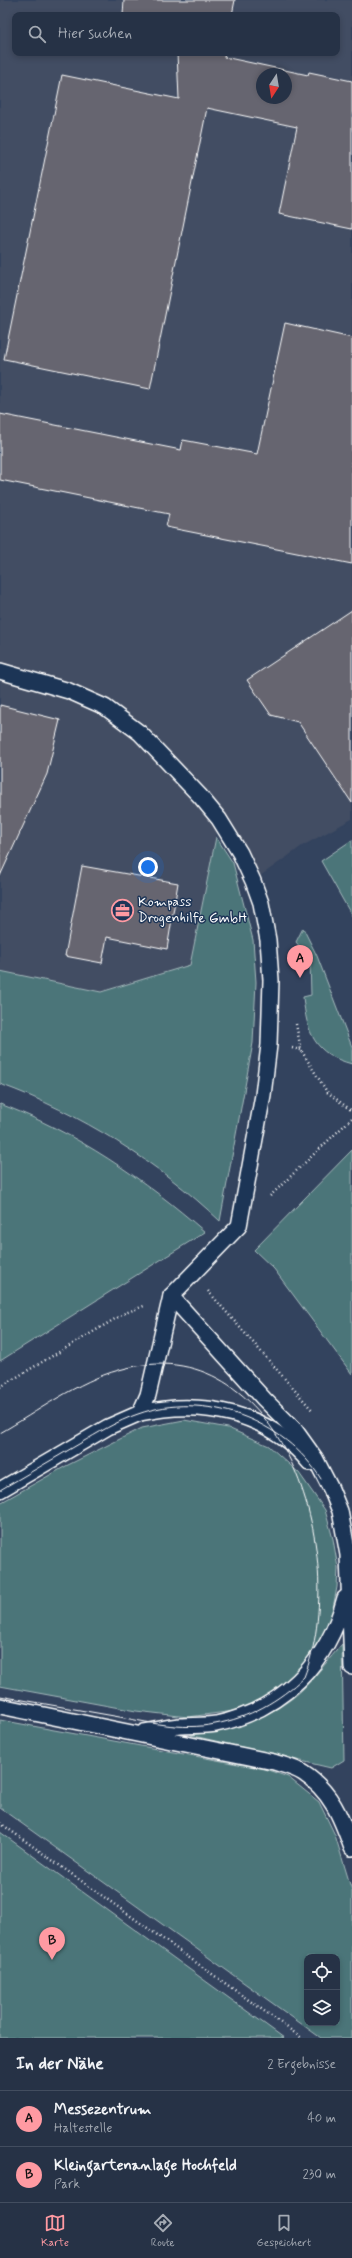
<!DOCTYPE html>
<html lang="de">
<head>
<meta charset="utf-8">
<style>
	:root { --surface:#263246; --page:#323e51; --text:#f1f3f6; --muted:#a4aab3; --line:#424d5f; --accent:#ff9aa2 }
	body { margin:0; font-family:Mynerve,sans-serif; background:var(--page); color:var(--text) }
	.controls { position:absolute; right:12px; bottom:12px; display:grid; overflow:hidden; border-radius:8px; box-shadow:0 2px 6px #0003 }
	.controls button { width:36px; height:36px; display:grid; place-items:center; padding:0; border:0; border-bottom:1px solid var(--line); background:var(--surface); color:var(--text); font:20px sans-serif }
	.compass { position:absolute; left:256px; top:68px; width:36px; height:36px; border-radius:50%; background:var(--surface); box-shadow:0 2px 6px #0003; rotate:192deg }
	.you { position:absolute; left:148px; top:867px; width:14px; height:14px; margin:-10px; border:3px solid #fff; border-radius:50%; background:#1a73e8; box-shadow:0 0 0 6px #1a73e833 }
	.badge { display:grid; place-items:center; width:26px; height:26px; border-radius:50%; background:var(--accent); color:#111; font-size:13px; font-weight:700 }
	.pin { position:absolute; translate:-50% -33px; filter:drop-shadow(0 1px 2px #0008) }
	.pin::after { content:''; position:absolute; top:21px; width:14px; height:12px; background:inherit; clip-path:polygon(0 0,100% 0,50% 100%) }
	.list { margin:0; padding:0; list-style:none }
	h2 { display:flex; justify-content:space-between; align-items:center; height:52px; margin:0; padding:0 16px; font-size:17px }
	h2 small { font-size:13px; font-weight:400; color:var(--muted) }
	.list li { display:grid; grid-template-columns:26px 1fr auto; gap:12px; align-items:center; box-sizing:border-box; height:56px; padding:0 16px; border-top:1px solid var(--line) }
	.list b { display:block; font-size:15px; white-space:nowrap }
	.list p { margin:0; font-size:13px; white-space:nowrap; color:var(--muted) }
	.list em { font-size:13px; font-style:normal; color:var(--muted) }
	.icon { flex:none; width:22px; height:22px; fill:none; stroke:currentColor; stroke-width:2; stroke-linecap:round; stroke-linejoin:round }
	.map { position:relative; flex:none; width:352px; height:2038px; overflow:hidden }
	.search { position:absolute; background:var(--surface); box-shadow:0 2px 6px #0003; left:12px; right:12px; top:12px; height:44px; display:flex; align-items:center; gap:10px; box-sizing:border-box; padding:0 14px; border-radius:8px; color:var(--muted); font-size:15px }
	.sheet { height:164px; background:var(--surface) }
	nav { display:flex; justify-content:space-around; align-items:center; box-sizing:border-box; height:56px; border-top:1px solid var(--line); background:var(--surface); font-size:11px; color:var(--muted) }
	nav a { display:grid; justify-items:center; gap:2px }
	nav .on { color:var(--accent) }
	.map>svg:first-child { display:block }
	.built { fill:#424d63; fill-rule:evenodd }
	.green { fill:#4b7479; stroke:#a5babc; fill-rule:evenodd }
	.building { fill:#666570; stroke:#fff; fill-rule:evenodd }
	.lines { fill:none; stroke-linecap:round; stroke-linejoin:round }
	.service-casing { stroke:#fff; stroke-width:18 }
	.path { stroke:#fff; stroke-width:2.5; stroke-dasharray:1 3; stroke-linecap:butt }
	.service { stroke:#1d3557; stroke-width:15 }
	.tram { stroke:#fff; stroke-width:1 }
	.labels { text-anchor:middle; dominant-baseline:central; stroke-width:3; stroke-linejoin:round; paint-order:stroke }
	.poi-label { font-size:14px; fill:#fff; stroke:#1d3557; text-anchor:start }
</style>
</head>
<body>
<div class="map">
<svg width="352" height="2038" viewBox="0 0 352 2038">
	<rect width="100%" height="100%" fill="#33435e"/>
	<filter id="ink" filterUnits="userSpaceOnUse"><feTurbulence type="fractalNoise" baseFrequency=".025" numOctaves="2"/><feDisplacementMap in="SourceGraphic" scale="8" xChannelSelector="R" yChannelSelector="G"/><feConvolveMatrix kernelMatrix="1 2 1 2 8 2 1 2 1" color-interpolation-filters="sRGB"/></filter>
	<g filter="url(#ink)">
		<!-- built -->
		<path class="built" d="M 0,0 L 352,0 L 352,819 L 302,846 L 253,881 L 219,820 L 190,965 L 101,992 L 0,971 ZM 15,15 L 337,15 L 337,53 L 15,53 ZM 262,74 L 286,74 L 286,98 L 262,98 Z"/>
		<!-- green -->
		<g class="green">
			<path d="M 216,837 L 233,863 L 253,940 L 256,982 L 253,1043 L 220,1221 C 158,1162 80,1113 0,1084 L 0,971 L 101,992 L 190,965 Z"/>
			<polygon points="352,840 352,916 321,861"/>
			<path d="M 303,928 L 317,956 L 352,1047 L 352,1064 C 314,1054 307,1033 303,997 L 311,995 L 310,959 L 296,942 Z"/>
			<path d="M 0,1104 C 76,1132 144,1179 205,1232 L 0,1361 Z"/>
			<polygon points="352,1150 352,1374 274,1269 254,1250"/>
			<polygon points="184,1420 228,1428 269,1446 299,1473 325,1510 333,1539 338,1568 337,1587 330,1624 303,1667 284,1687 261,1702 234,1711 188,1717 136,1711 0,1686 0,1503 66,1466 142,1428"/>
			<path d="M 342,1644 L 344,1760 L 331,1768 L 190,1735 C 230,1730 271,1719 302,1690 C 316,1676 329,1659 342,1644 Z"/>
			<path d="M 0,1720 L 265,1769 L 288,1777 L 319,1802 L 335,1835 L 352,1891 L 352,2038 L 321,2038 L 0,1808 ZM 307,1957 L 337,1957 L 337,2023 L 307,2023 Z"/>
			<polygon points="0,1832 284,2038 0,2038"/>
		</g>
		<!-- building -->
		<g class="building">
			<polygon points="124,0 235,0 232,15 123,15"/>
			<path d="M 177,53 L 225,53 L 224,57 L 308,75 L 309,72 L 352,81 L 352,229 L 279,214 L 297,127 L 207,108 L 150,389 L 4,359 L 62,75 L 179,99 ZM 262,74 L 286,74 L 286,98 L 262,98 Z"/>
			<polygon points="285,323 352,338 352,564 166,527 169,514 0,480 0,414 181,450 183,440 257,454"/>
			<polygon points="352,610 352,803 298,722 271,715 247,680"/>
			<polygon points="0,705 60,720 47,774 0,876"/>
			<polygon points="82,866 178,883 167,949 107,937 102,963 65,956"/>
		</g>
		<g class="lines">
			<defs>
				<g id="service">
					<polyline points="0,671 69,691 105,707 140,733 200,796 219,819 240,853 253,881 261,903 268,940 271,980 269,1045 263,1095 239,1226 171,1296 148,1395 140,1413 108,1427 0,1490"/>
					<polyline points="171,1296 264,1399 295,1430 315,1458 331,1489 340,1511 348,1555 352,1667"/>
					<path d="M 140,1413 C 202,1399 268,1412 310,1463"/>
					<path d="M 0,1706 L 274,1762 C 283,1765 294,1767 303,1773 C 331,1791 341,1817 352,1848"/>
					<path d="M 144,1732 C 156,1730 168,1727 180,1726 C 192,1725 204,1726 216,1724 C 282,1710 328,1663 345,1598"/>
				</g>
			</defs>
			<!-- service casing -->
			<use href="#service" class="service-casing"/>
			<!-- path -->
			<g class="path">
				<polyline points="296,1024 301,1050 327,1092 352,1111"/>
				<polyline points="292,1048 301,1050"/>
				<polyline points="270,1196 352,1118"/>
				<polyline points="208,1291 313,1411"/>
				<polyline points="0,1387 125,1313 144,1306"/>
				<polyline points="0,1823 302,2038"/>
			</g>
			<!-- service -->
			<use href="#service" class="service"/>
			<!-- tram -->
			<g class="tram">
				<path d="M 0,1433 C 37,1412 78,1381 119,1370 C 282,1324 352,1556 304,1677 C 279,1701 249,1718 215,1724 C 182,1731 147,1722 114,1716 C 76,1709 38,1703 0,1696"/>
				<path d="M 0,1490 C 26,1475 53,1459 79,1444 C 98,1433 117,1421 138,1414 C 204,1390 285,1420 321,1479"/>
			</g>
		</g>
	</g>
	<!-- icons -->
	<defs>
		<symbol id="office-ring" viewBox="-11 -11 22 22"><circle r="9.5" fill="#1d3557" stroke="#ff9aa2" stroke-width="1.5"/><path d="M-6-3h4V-5.5h4V-3h4V5H-6ZM-1-4.5V-3h2v-1.5ZM-6 0V1H6V0Z" fill="#ff9aa2"/></symbol>
	</defs>
	<g fill-rule="evenodd">
		<use href="#office-ring" x="110" y="898" width="25" height="25"/>
	</g>
	<g class="labels">
		<!-- poi labels -->
		<g class="poi-label">
			<text x="138" y="902">Kompass<tspan x="138" dy="16">Drogenhilfe GmbH</tspan></text>
		</g>
	</g>
</svg>
<div class="controls">
<button><svg class="icon" aria-label="locate" viewBox="0 0 24 24"><circle cx="12" cy="12" r="6"/><path d="M12 2v4M12 18v4M2 12h4M18 12h4"/></svg></button>
<button><svg class="icon" aria-label="layers" viewBox="0 0 24 24"><path d="M12 4l9 5-9 5-9-5zM3 14l9 5 9-5"/></svg></button>
</div>
<svg class="compass" viewBox="-18 -18 36 36"><path d="M0-13l5 13h-10z" fill="#e53935"/><path d="M0 13l5-13h-10z" fill="#a4aab3"/></svg>
<div class="you"></div>
<div class="pin badge" style="left:300px;top:978px">A</div>
<div class="pin badge" style="left:52px;top:1960px">B</div>
<div class="search"><svg class="icon" aria-label="search" viewBox="0 0 24 24"><circle cx="10" cy="10" r="6"/><path d="M15 15l6 6"/></svg>Hier suchen</div>
</div>
<section class="sheet">
<h2>In der Nähe<small>2 Ergebnisse</small></h2>
<ul class="list">
<li><span class="badge">A</span><div><b>Messezentrum</b><p>Haltestelle</p></div><em>40 m</em></li>
<li><span class="badge">B</span><div><b>Kleingartenanlage Hochfeld</b><p>Park</p></div><em>230 m</em></li>
</ul>
</section>
<nav>
<a class="on"><svg class="icon" aria-label="map" viewBox="0 0 24 24"><path d="M3 6l6-2 6 2 6-2v14l-6 2-6-2-6 2zM9 4v14M15 6v14"/></svg>Karte</a>
<a><svg class="icon" aria-label="directions" viewBox="0 0 24 24"><path d="M12 3l9 9-9 9-9-9zM9 14v-3h6M13 9l2 2-2 2"/></svg>Route</a>
<a><svg class="icon" aria-label="saved" viewBox="0 0 24 24"><path d="M7 4h10v16l-5-4-5 4z"/></svg>Gespeichert</a>
</nav>
</body>
</html>
